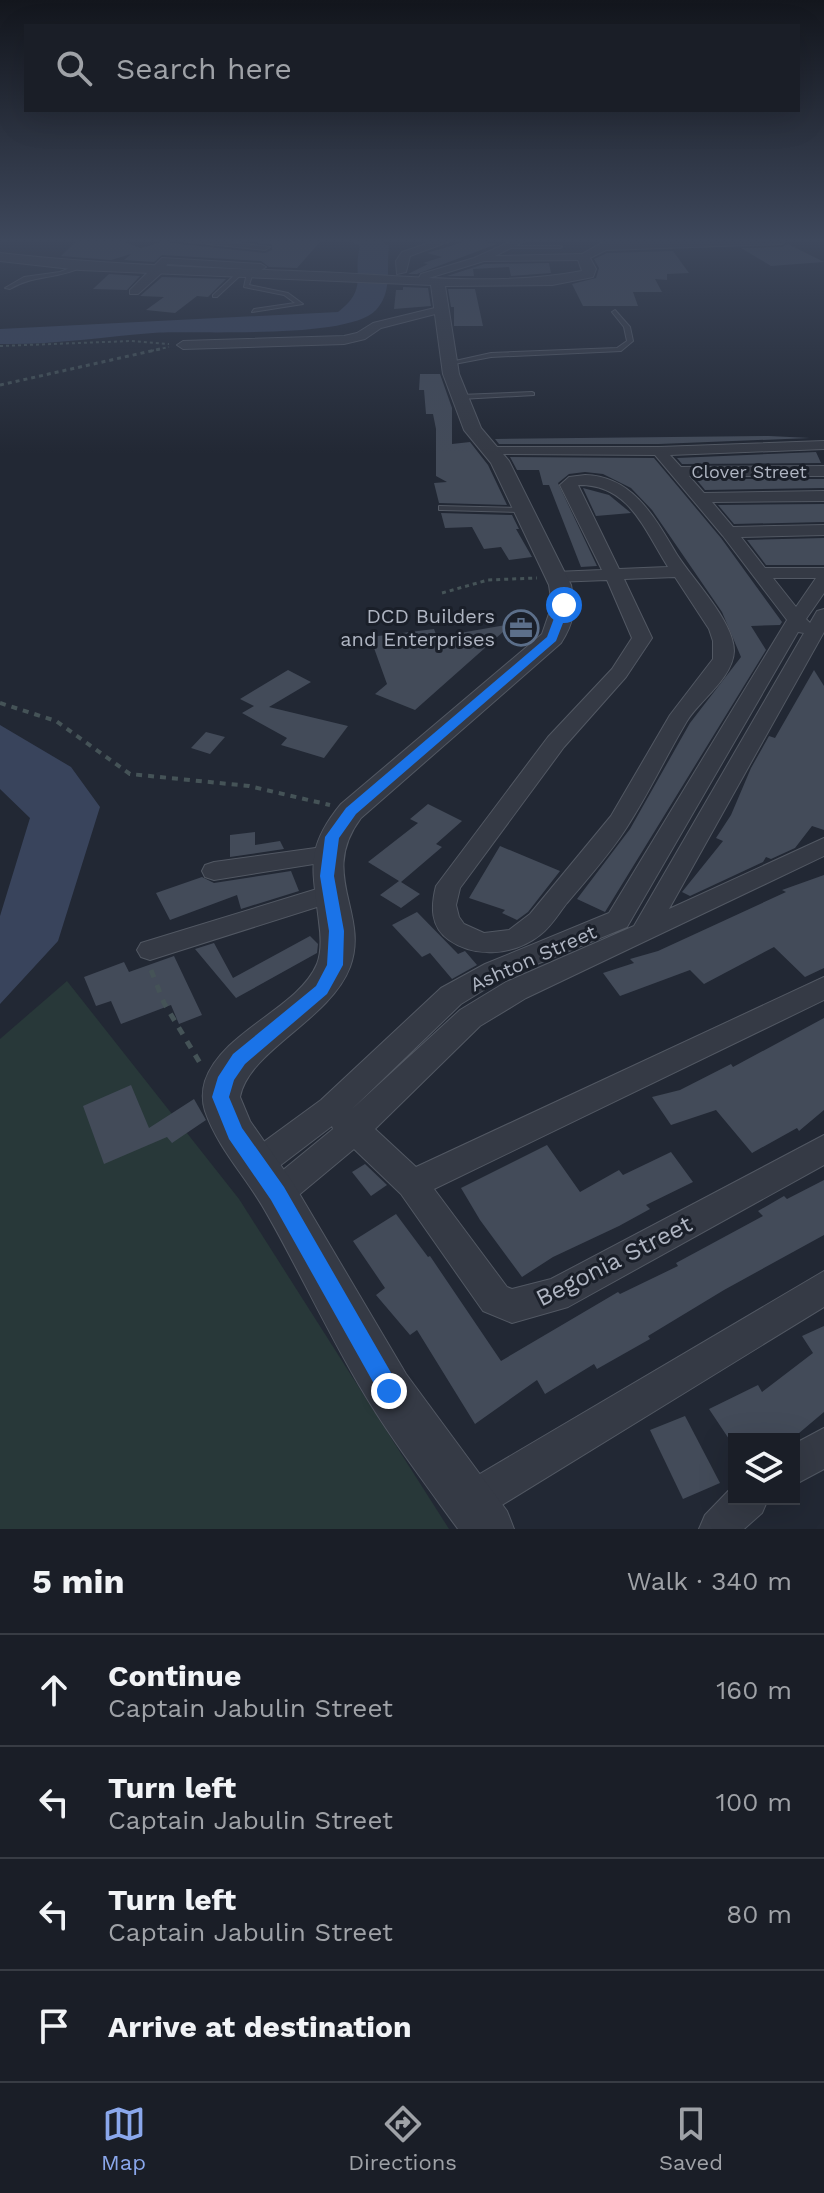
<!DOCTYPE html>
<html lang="en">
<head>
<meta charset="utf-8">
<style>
	:root { --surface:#1a1e27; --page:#23272f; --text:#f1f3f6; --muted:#9fa2a7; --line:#383c44; --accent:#8aa7eb }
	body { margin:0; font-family:"Work Sans",sans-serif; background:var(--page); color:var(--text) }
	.controls { position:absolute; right:24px; bottom:24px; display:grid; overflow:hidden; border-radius:0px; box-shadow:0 8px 32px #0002 }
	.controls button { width:72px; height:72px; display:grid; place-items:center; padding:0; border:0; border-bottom:2px solid var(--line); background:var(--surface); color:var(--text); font:40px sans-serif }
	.stop { position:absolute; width:24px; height:24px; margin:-18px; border:6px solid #1a73e8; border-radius:50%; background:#fff }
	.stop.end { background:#1a73e8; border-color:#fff; box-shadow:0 2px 8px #0008 }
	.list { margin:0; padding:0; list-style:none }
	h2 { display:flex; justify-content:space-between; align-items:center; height:104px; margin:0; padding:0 32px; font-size:34px }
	h2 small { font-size:26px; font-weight:400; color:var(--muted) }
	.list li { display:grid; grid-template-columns:52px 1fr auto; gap:24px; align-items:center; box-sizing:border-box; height:112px; padding:0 32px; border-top:2px solid var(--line) }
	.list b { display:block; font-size:30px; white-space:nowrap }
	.list p { margin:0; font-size:26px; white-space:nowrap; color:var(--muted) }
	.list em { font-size:26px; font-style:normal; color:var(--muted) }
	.icon { flex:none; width:44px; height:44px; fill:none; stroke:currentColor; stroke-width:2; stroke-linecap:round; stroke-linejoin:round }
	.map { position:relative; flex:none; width:824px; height:1529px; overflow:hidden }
	.search { position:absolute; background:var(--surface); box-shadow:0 8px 32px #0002; left:24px; right:24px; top:24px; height:88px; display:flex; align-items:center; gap:20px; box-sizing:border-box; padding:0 28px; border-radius:0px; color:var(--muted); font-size:30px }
	.sheet { height:552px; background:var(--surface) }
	nav { display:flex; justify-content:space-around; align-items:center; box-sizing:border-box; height:112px; border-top:2px solid var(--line); background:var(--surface); font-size:22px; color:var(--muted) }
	nav a { display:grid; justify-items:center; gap:4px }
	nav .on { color:var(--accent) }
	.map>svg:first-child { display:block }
	.green { fill:#283839 }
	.water { fill:#39445c }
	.building { fill:#434b59 }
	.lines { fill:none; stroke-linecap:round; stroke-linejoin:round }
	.service-casing { stroke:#525863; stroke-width:2 }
	.minor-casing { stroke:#525863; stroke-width:2 }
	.tertiary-casing { stroke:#525863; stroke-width:2 }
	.path-far3 { stroke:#455357; stroke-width:2; stroke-dasharray:3 3; stroke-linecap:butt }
	.path-far2 { stroke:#455357; stroke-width:3; stroke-dasharray:4 4; stroke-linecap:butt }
	.path-far1 { stroke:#455357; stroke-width:4; stroke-dasharray:6 6; stroke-linecap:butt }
	.path { stroke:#455357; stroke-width:5; stroke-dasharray:8 8; stroke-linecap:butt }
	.service { fill:#353a45; fill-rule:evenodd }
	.minor { fill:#353a45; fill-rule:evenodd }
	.tertiary { fill:#353a45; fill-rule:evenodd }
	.route { fill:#1a73e8 }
	.labels { text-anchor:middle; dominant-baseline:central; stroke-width:6; stroke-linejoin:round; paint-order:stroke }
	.far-street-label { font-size:18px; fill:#afb5c2; stroke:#1a1f29 }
	.poi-label { font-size:20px; fill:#afb5c2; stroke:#1a1f29; text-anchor:end }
	.street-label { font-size:20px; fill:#afb5c2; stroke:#1a1f29 }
	.near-street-label { font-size:24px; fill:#afb5c2; stroke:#1a1f29 }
</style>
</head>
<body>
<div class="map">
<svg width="824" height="1529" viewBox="0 0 824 1529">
	<rect width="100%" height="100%" fill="#222834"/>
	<!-- green -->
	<polygon class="green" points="67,981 239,1199 449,1529 0,1529 0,1039"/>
	<!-- water -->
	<g class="water">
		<path d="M 349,240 L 380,240 L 389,246 C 386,268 393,292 376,310 C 348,340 198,330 153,333 C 102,337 51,345 0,344 L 0,329 L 338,312 C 369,289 352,274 360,246 Z"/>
		<polygon points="0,725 71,767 100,807 58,941 0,1004 0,916 30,818 0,789"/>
	</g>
	<!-- building -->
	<g class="building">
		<polygon points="77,240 118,240 141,248 168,240 171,243 265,253 272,250 272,245 239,240 320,242 297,268 269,267 261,261 162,255 154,262 124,260 131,254 111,260 61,256"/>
		<polygon points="470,240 497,244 417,274 408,274 428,264 423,263 442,257 427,253"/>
		<polygon points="788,244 824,262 771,266 741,248 782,247"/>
		<polygon points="673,251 689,273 667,274 667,280 655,279 662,292 633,292 638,306 583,306 572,284 596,278 599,268 594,259 607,253"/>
		<polygon points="549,263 551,273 511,276 509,267 473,269 474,276 447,276 484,264"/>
		<polygon points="109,274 140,276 127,290 93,289"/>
		<polygon points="162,277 226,279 208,297 197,296 175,313 146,310 164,297 140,296"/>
		<polygon points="403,287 428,288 431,306 394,309 396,290 403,290"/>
		<polygon points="448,289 475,289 483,326 454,326 454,307 451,307"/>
		<polygon points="420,374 440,374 452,408 452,444 470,442 488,465 507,505 439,503 434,483 447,482 436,476 436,429 433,414 426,414 424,390 419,390"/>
		<polygon points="769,436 810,438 659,444 499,444 495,439"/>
		<polygon points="816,452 821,463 682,464 677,458"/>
		<polygon points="510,457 654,458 721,538 782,622 780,625 751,626 766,650 605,912 577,899 630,829 690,723 741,657 722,612 652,510 631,488 603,474 585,472 569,474 558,483 597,566 581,567 549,485 543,485 539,470 517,470"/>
		<polygon points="696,479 824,479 824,488 705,490"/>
		<polygon points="583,488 609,495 631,513 596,516"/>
		<polygon points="824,504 824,522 734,524 718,505"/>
		<polygon points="441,513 512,515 519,529 516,529 532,557 509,560 501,547 484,549 472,527 445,528"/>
		<polygon points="824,538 824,565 766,565 747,540"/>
		<polygon points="512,624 415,710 375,694 387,684 370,637 434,629 437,637"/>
		<polygon points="288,670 311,682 269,707 348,726 324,758 281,745 287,738 242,713 254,706 240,699"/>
		<polygon points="814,670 824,686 824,830 812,826 795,848 771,859 766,857 763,862 690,896 682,892 723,841 716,838 731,815 751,768 769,736 775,738"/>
		<polygon points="206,732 225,737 210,754 191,748"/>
		<polygon points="428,804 462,821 436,844 442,847 401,882 420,894 401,908 380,895 399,881 368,862 418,823 410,819"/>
		<polygon points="255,832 255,845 280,841 284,849 230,857 230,835"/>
		<polygon points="500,846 560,871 528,912 517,920 502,913 505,910 469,898"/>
		<polygon points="291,871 299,891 241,909 237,895 170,920 156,893 202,877 214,883"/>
		<polygon points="824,875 824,968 805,977 774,947 704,984 690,970 620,996 603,973 634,963 630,959 658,951 786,892 782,890"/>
		<polygon points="417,912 458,954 465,951 477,965 452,979 430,953 422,957 392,925"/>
		<polygon points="310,936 318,944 317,953 236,998 195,949 214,943 233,978"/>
		<polygon points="174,956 202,1015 179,1024 171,1005 121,1024 111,1001 96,1006 84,977 124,962 129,972"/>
		<polygon points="824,1018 824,1110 799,1131 797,1128 752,1153 716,1110 671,1125 652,1097 680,1090 731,1064 733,1067"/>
		<polygon points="131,1085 149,1128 194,1099 206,1120 172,1143 167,1137 104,1164 83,1106"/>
		<polygon points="547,1145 580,1192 619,1170 623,1175 671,1152 693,1182 646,1205 650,1209 619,1226 553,1257 522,1277 480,1220 461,1188"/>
		<polygon points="365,1164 387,1185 371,1196 352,1172"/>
		<polygon points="824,1180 824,1235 724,1290 648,1336 650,1339 597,1369 594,1364 545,1394 537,1380 475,1424 417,1330 410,1335 376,1295 385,1288 353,1241 396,1214 428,1257 430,1256 501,1361 618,1292 620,1294 678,1266 676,1263 763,1216 758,1211 784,1196 787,1199"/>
		<polygon points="824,1326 824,1412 792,1439 729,1439 709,1409 758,1385 762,1392 813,1353 802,1336"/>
		<polygon points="685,1416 720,1483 683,1499 650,1430"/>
	</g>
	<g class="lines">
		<defs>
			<g id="service">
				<polygon points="504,246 560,246 562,247 560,248 502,248"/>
				<path d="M 80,264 L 82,267 C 58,279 32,275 10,289 L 5,288 L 24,277 L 60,272 Z"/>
				<polygon points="239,271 244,272 217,297 213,297 213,295"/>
				<polygon points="250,271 253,273 249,285 288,293 303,304 252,312 254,309 295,303 284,295 244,287 247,273"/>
				<polygon points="615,310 630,327 633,341 621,351 491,357 449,365 446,363 491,353 617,348 627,341 624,327 612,312"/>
				<polygon points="532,392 534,393 534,395 460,399 457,397 460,395"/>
				<polygon points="439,506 523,508 527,510 523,512 442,510 439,510"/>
			</g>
			<g id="minor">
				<polygon points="171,240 214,240 270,247 265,250"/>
				<polygon points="438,240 453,240 410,256 406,272 397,274 396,261 402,252"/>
				<polygon points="514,240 527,240 495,256 583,254 588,257 583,260 484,261 429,278 426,283 417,281 421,274 474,258"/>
				<polygon points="162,258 261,264 266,267 261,270 167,264 165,270 138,294 130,294 130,290"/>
				<polygon points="443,306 447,307 447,311 381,328 365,339 344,344 183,349 177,345 183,341 344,336 357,333 373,323"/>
				<path d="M 824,441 L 824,449 L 670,455 L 681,467 L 824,466 L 824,476 L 689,476 L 704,493 L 824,491 L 824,501 L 712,502 L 733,527 L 824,525 L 824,535 L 741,537 L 765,568 L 824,568 L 824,593 L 806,619 L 810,623 L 817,611 L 824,609 L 824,632 L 669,909 L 824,838 L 824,856 L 526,998 L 480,1026 L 375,1129 L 416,1167 L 824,977 L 824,1000 L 434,1189 L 507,1287 L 512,1289 L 551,1279 L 824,1135 L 824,1165 L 568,1307 L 512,1323 L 483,1311 L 401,1194 L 354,1149 L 288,1204 L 277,1209 L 266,1204 L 261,1194 L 266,1184 L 333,1129 L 332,1126 L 269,1174 L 258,1178 L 247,1174 L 242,1164 L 247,1154 L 321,1100 L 441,988 L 485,964 L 609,913 L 787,620 L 723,536 L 655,455 L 490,454 L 483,450 L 485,447 L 659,447 ZM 773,578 L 816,578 L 796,607 ZM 798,632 L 804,633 L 634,926 L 506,982 L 460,1010 L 351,1110 L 461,1004 L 503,978 L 627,927 Z"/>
				<path d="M 585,475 C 632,476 654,516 676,553 C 692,579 734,621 734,651 C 733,678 700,700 687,721 C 666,756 649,793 627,827 C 610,854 588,878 567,903 C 559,913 551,927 540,935 C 515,955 476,959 449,940 C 430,927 431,906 436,886 L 548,737 L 612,669 L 632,638 L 607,580 L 555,582 L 546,577 L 555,572 L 602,570 L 560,485 L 569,477 ZM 578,485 C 629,484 644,529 668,567 L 619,569 ZM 675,577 L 709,629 L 713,641 L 713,659 L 670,715 L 611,816 L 530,914 L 509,930 L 484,933 L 464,924 L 459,917 L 456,905 L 460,888 L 564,747 L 626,677 L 652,638 L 624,579 Z"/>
				<polygon points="330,846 339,848 342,854 339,860 214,880 205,877 202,871 205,865 214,862"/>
				<polygon points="330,885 339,888 343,894 339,900 150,960 141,957 137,950 141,943"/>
				<polygon points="824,1271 824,1307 484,1516 470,1522 456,1516 450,1502 456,1488"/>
				<polygon points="824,1428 824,1469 794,1485 794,1444"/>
				<polygon points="734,1485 734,1499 768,1499 762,1513 744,1529 699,1529 705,1515"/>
			</g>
			<path id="tertiary" d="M 669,240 L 788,240 L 782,244 L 606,250 L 590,258 L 596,269 L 593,277 L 588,278 L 552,285 L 445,286 L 459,374 L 481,428 L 509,461 L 571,585 C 576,608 574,623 561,643 L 361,818 C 318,875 370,913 350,967 C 330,1020 249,1050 240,1097 L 250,1121 L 293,1183 L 406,1374 L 507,1511 L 514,1529 L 458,1529 C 424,1482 388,1435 359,1385 C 326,1329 299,1270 267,1214 C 248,1179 218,1149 205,1111 C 202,1101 202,1091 205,1081 C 223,1030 298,1009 317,964 C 322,951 321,936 319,922 C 313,869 304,849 341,804 L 542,634 L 552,605 L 549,585 L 491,463 L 464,430 L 443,374 L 431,285 L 80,270 L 0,261 L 0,253 C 113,266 226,268 340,273 C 419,277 503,286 582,271 L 577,257 L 603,242 Z"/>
		</defs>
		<!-- service casing -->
		<use href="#service" class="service-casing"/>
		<!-- minor casing -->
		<use href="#minor" class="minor-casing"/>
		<!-- tertiary casing -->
		<use href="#tertiary" class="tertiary-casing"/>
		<!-- path-far3 -->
		<g class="path-far3">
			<polyline points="0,346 131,341 169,344"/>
			<polyline points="151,351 169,347"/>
		</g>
		<!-- path-far2 -->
		<g class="path-far2">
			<polyline points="0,385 160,349"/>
			<polyline points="442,593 488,580 537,578"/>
		</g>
		<!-- path-far1 -->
		<polyline class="path-far1" points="0,703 56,721 130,774 249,786 330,805"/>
		<!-- path -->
		<polyline class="path" points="151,970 164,1003 203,1068"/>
		<!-- service -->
		<use href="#service" class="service"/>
		<!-- minor -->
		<use href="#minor" class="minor"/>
		<!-- tertiary -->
		<use href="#tertiary" class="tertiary"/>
	</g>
	<!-- sky -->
	<linearGradient id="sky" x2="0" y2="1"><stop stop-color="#13161d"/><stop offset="0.53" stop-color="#3e485c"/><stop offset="1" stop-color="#3e485c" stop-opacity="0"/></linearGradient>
	<rect width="824" height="454" fill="url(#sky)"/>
	<!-- route -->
	<polygon class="route" points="564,601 570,605 556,641 356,814 339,838 334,876 344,931 343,965 327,994 245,1064 234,1080 229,1097 242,1128 284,1187 397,1383 400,1391 397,1398 389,1402 382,1398 271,1200 229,1139 212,1097 218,1077 233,1054 316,986 327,965 329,931 320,876 325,837 346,808 547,637 559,605"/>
	<!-- icons -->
	<defs>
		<symbol id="office-ring" viewBox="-11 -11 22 22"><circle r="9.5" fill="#1a1f29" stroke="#5c6f8a" stroke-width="1.5"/><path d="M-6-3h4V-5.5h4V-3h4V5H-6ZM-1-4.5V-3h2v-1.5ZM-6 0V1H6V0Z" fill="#5c6f8a"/></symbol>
	</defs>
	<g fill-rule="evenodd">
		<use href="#office-ring" x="501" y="608" width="40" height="40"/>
	</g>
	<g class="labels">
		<!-- far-street labels -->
		<g class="far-street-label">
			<text x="749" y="471">Clover Street</text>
		</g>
		<!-- poi labels -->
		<g class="poi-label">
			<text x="495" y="616">DCD Builders<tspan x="495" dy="23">and Enterprises</tspan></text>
		</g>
		<!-- street labels -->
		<g class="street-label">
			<text transform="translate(533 958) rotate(-24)">Ashton Street</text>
		</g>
		<!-- near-street labels -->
		<g class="near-street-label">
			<text transform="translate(614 1261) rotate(-27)">Begonia Street</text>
		</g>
	</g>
</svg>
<div class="controls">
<button><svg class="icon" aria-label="layers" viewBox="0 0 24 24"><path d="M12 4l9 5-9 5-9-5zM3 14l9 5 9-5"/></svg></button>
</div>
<div class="stop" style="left:564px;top:605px"></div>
<div class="stop end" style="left:389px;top:1391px"></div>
<div class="search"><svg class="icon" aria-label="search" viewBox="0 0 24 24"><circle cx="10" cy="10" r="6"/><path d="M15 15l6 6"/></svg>Search here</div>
</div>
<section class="sheet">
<h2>5 min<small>Walk · 340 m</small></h2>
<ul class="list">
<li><svg class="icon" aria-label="ahead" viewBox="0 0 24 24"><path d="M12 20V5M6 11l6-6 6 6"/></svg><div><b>Continue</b><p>Captain Jabulin Street</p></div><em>160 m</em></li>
<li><svg class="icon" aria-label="left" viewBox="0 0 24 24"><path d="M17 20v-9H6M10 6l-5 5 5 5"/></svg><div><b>Turn left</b><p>Captain Jabulin Street</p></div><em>100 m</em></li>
<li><svg class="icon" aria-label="left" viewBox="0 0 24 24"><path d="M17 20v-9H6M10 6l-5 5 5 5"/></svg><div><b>Turn left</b><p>Captain Jabulin Street</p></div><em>80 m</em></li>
<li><svg class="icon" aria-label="arrive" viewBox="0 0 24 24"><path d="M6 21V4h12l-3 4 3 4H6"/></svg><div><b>Arrive at destination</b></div></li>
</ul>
</section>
<nav>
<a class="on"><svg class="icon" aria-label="map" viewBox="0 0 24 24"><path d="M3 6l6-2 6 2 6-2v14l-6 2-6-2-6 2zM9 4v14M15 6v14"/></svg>Map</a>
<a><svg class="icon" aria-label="directions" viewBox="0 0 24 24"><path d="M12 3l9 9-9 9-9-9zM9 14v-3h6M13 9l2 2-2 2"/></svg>Directions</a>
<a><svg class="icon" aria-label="saved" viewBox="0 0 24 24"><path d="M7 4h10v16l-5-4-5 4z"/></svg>Saved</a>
</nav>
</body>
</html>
